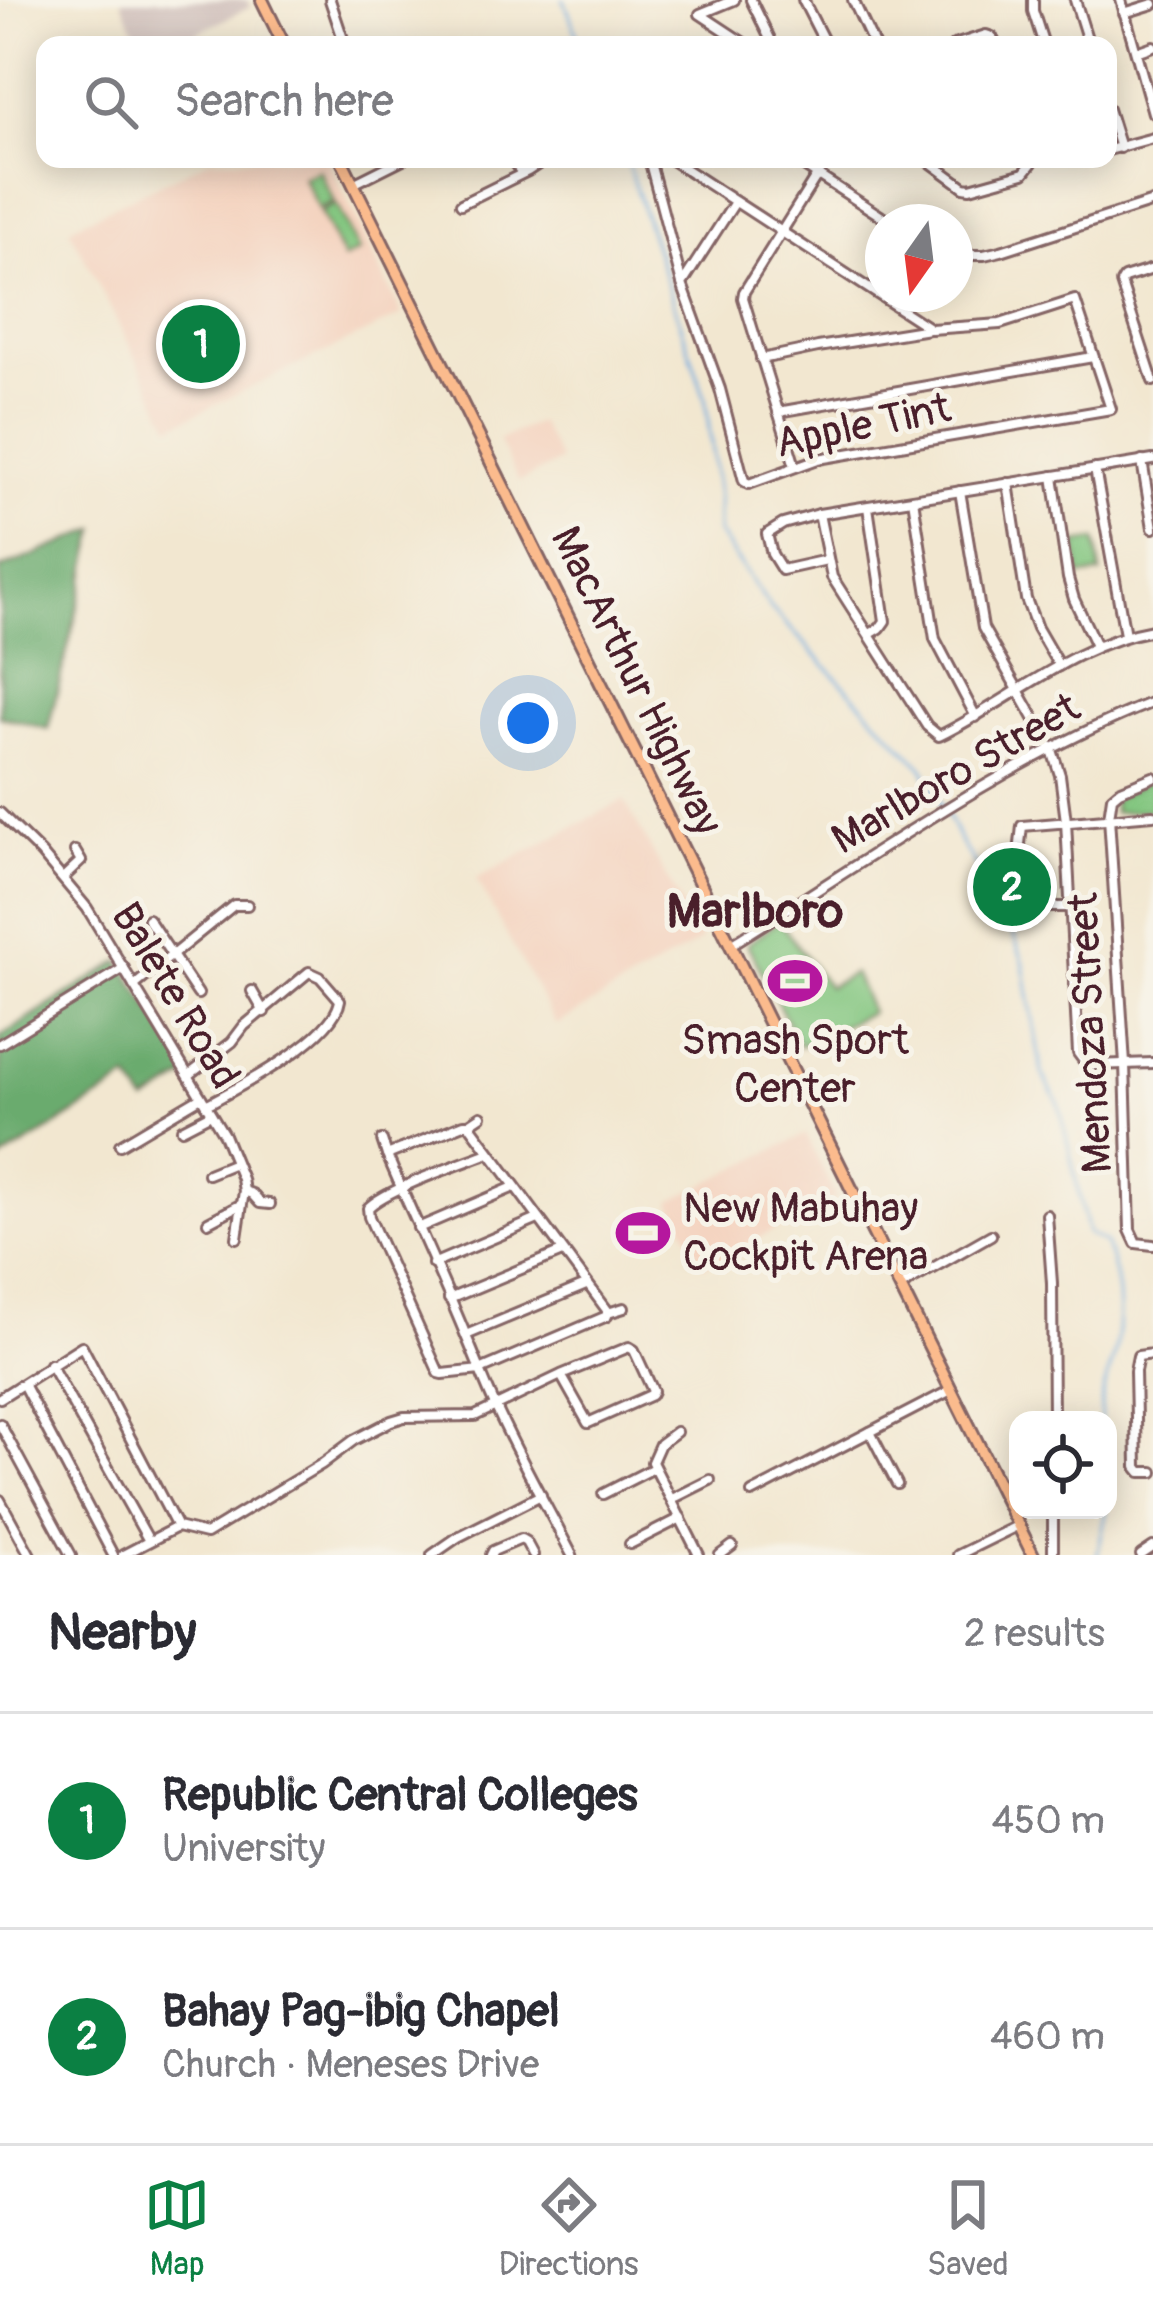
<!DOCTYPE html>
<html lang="en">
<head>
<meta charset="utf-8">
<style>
	:root { --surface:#fff; --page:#f2f2f3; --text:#2b2b33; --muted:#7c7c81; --line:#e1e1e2; --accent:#0b8043 }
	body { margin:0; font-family:Pangolin,sans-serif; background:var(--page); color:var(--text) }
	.controls { position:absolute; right:36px; bottom:36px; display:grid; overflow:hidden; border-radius:24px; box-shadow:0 6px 30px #0003 }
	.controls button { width:108px; height:108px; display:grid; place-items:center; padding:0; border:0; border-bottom:3px solid var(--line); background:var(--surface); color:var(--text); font:60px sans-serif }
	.compass { position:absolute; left:865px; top:204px; width:108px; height:108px; border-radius:50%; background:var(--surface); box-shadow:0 6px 30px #0003; rotate:194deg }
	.you { position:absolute; left:528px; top:723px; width:42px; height:42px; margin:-30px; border:9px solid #fff; border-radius:50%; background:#1a73e8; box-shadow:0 0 0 18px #1a73e833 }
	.badge { display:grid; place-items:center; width:78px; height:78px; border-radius:50%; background:var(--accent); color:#fff; font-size:39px; font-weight:700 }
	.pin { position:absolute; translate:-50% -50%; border:6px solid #fff; box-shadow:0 3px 12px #0006 }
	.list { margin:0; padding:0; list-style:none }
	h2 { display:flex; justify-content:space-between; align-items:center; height:156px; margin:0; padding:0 48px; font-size:51px }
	h2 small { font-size:39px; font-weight:400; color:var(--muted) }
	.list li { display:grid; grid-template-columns:78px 1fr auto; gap:36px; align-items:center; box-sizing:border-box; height:216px; padding:0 48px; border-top:3px solid var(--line) }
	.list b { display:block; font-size:45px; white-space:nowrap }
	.list p { margin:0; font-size:39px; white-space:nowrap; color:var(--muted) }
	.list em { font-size:39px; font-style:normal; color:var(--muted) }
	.icon { flex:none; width:66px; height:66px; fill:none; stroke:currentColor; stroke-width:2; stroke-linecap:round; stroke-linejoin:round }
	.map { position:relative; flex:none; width:1153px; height:1555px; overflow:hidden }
	.search { position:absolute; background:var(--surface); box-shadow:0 6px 30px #0003; left:36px; right:36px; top:36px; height:132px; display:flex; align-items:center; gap:30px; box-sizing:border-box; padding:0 42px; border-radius:24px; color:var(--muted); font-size:45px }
	.sheet { height:588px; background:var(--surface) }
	nav { display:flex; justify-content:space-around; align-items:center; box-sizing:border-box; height:168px; border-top:3px solid var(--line); background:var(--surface); font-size:33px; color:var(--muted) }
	nav a { display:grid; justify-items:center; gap:6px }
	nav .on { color:var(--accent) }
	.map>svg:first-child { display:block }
	.built { fill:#f4d3bf }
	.industrial { fill:#d0c0bb }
	.green { fill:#83c680; stroke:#667256; stroke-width:3 }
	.forest { fill:#6aab6e; stroke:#5a654c; stroke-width:3 }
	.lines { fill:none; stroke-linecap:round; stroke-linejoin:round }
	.stream { stroke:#6dabdf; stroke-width:3 }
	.minor-casing { stroke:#856565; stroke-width:14 }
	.highway-casing { stroke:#856565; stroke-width:16 }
	.minor { stroke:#fff; stroke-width:8 }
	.highway { stroke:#fbbb8d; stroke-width:10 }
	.labels { text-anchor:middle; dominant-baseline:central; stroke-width:10; stroke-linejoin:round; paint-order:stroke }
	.street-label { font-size:42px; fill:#4a1f2b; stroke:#f7f3e8 }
	.poi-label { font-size:42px; fill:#4a1f2b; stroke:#f7f3e8 }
	.quarter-label { font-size:48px; font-weight:bold; fill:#4a1f2b; stroke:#f7f3e8 }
</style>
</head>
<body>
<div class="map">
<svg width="1153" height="1555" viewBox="0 0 1153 1555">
	<rect width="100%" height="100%" fill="#f7f3e8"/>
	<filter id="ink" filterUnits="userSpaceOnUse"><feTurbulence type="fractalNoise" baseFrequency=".00833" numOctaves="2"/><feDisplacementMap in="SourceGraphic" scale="24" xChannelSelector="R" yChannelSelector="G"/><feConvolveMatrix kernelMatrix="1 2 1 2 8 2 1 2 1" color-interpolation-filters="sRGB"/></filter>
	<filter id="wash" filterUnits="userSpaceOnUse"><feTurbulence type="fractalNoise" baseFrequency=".004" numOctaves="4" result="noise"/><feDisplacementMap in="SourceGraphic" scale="48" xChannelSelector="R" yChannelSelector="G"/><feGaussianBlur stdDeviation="2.7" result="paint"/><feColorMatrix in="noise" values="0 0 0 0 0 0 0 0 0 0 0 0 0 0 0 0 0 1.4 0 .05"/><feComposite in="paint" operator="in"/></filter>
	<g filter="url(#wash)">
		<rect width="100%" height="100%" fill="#f2e7d0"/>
		<!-- built -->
		<g class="built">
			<polygon points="211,159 327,159 402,315 171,426 69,228"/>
			<polygon points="539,422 560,461 519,482 498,440"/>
			<polygon points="624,800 701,940 556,1025 476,879"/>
			<polygon points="806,1134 836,1198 703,1267 671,1201"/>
		</g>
		<!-- industrial -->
		<polygon class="industrial" points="124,0 247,0 250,7 173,45 142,45 121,1"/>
		<!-- green -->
		<g class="green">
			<polygon points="319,170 334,201 318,209 303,177"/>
			<polygon points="336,204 359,251 343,259 320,212"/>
			<polygon points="1096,540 1101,574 1080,576 1076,543"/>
			<polygon points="1153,779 1153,810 1113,813 1113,802 1117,797"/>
			<polygon points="779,921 828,987 854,973 871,1012 800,1046 747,944"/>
		</g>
		<!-- forest -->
		<g class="forest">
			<polygon points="97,529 48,729 0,716 0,569"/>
			<polygon points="120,961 192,1074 146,1103 129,1079 0,1161 0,1037"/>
		</g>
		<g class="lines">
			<!-- stream -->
			<g class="stream">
				<polyline points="564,0 581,45"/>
				<path d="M 626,159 L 705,398 L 718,496 L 718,533 L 770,607 L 923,768 L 962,845 L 1003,905 L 1024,964 L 1042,1073 L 1059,1104 L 1088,1234 L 1105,1243 C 1119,1276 1122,1311 1116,1346 C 1112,1373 1098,1392 1101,1420"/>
				<polyline points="1097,1555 1107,1510"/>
			</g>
		</g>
	</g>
	<g filter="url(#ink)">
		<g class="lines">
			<defs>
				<g id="minor">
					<polyline points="330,0 345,45"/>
					<polyline points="734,0 700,14 747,45"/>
					<polyline points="751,0 773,45"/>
					<polyline points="803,0 826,45"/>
					<polyline points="853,0 874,45"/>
					<polyline points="1033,0 1033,11 1044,45"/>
					<polyline points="1075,0 1089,45"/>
					<polyline points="1121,0 1153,113"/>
					<polyline points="1124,13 1153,4"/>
					<polyline points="585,45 602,39 617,45"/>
					<polyline points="954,45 986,35 992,37 996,45"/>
					<polyline points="1136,52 1153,46"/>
					<polyline points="1108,109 1120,148"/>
					<polyline points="1108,150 1153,138"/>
					<polyline points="511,159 522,173"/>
					<polyline points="649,159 682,284 720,389 744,481 749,484 818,459 1111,409 1075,300 1000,324 931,329 670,159"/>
					<polyline points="793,159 890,222"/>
					<polyline points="926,159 964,187 970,188 1024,173 1032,163 1031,159"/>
					<polyline points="353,184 403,159"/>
					<polyline points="461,204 528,171 546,159"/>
					<polyline points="955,255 984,255 1001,251 1153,202"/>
					<polyline points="1153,269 1124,278 1121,283 1153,381"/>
					<polyline points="684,281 735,202"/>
					<polyline points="761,359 818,347 929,329"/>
					<polyline points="778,412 1093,357"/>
					<polyline points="1142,461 1153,528"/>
					<polyline points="795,466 743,298 744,292 827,159"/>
					<polyline points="1095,469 1125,635"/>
					<polyline points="1053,476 1068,578 1074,599 1096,646"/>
					<polyline points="1008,483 1026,599 1037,628 1059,666"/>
					<polyline points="960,491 983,628 1052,750 1060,775 1066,821 1078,1053 1084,1061 1094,1065 1153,1063"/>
					<polyline points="913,499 935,639 976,717"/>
					<polyline points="868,507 885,621 880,628 870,634"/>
					<path d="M 819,514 L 832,577 L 927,726 L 939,736 C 1011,701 1072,644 1153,630"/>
					<polyline points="827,560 782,570 772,554 767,534 783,524 819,514 1153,460"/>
					<polyline points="1153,777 1119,791 1112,797 1109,817 1125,1064 1130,1230 1136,1243 1153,1245"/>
					<polyline points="0,813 41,853 87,908 224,1135 242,1179 244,1191 237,1238"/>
					<polyline points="63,878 81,861 75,851"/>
					<polyline points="1069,907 1038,907 1027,903 1020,844 1022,826 1153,815"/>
					<polyline points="148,919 198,994"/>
					<path d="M 732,944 C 866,861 1006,760 1153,702"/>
					<polyline points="134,986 234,905 247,905"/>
					<polyline points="252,991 264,1012"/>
					<polyline points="0,1044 124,968"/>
					<path d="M 189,1075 L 232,1042 L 244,1026 L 309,972 L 320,977 L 340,1000 C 335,1038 239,1087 206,1105"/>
					<polyline points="469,1124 481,1116"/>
					<polyline points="182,1129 211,1114"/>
					<polyline points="382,1140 387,1155"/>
					<polyline points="120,1145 201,1097"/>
					<path d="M 489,1153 C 461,1164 386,1189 368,1208 L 369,1217 L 439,1373 L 443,1374 L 480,1370 L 607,1316 L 607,1310 L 469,1124 L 464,1124 L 387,1155 C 413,1216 441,1275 466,1336 C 476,1359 484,1382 495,1405 C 518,1456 546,1505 572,1555"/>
					<polyline points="208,1174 235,1163"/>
					<polyline points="244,1191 252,1194 260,1203 270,1204"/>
					<polyline points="1047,1215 1052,1283 1053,1420"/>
					<polyline points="208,1222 240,1205"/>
					<polyline points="418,1228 514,1187"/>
					<polyline points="433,1264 538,1219"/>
					<polyline points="901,1286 991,1235"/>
					<polyline points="449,1299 562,1252"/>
					<polyline points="608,1313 624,1308"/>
					<polyline points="466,1335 586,1285"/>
					<polyline points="1153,1354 1138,1356 1135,1371 1137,1467 1141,1472 1153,1472"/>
					<polyline points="50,1364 149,1541"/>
					<polyline points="23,1384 113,1555"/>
					<polyline points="0,1398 82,1346 177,1527 206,1534 322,1464 354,1440 391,1421 404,1417 475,1416 561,1375 629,1347 634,1350 653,1391 651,1395 588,1423 561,1375"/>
					<polyline points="0,1424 71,1555"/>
					<polyline points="676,1432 660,1444 652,1462 699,1555"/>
					<polyline points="870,1432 897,1484"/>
					<polyline points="752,1493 951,1390"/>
					<polyline points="603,1494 654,1468"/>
					<polyline points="672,1499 710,1480"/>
					<polyline points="0,1500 30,1555"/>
					<polyline points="1053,1510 1053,1555"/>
					<polyline points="630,1544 681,1518"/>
					<polyline points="123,1555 177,1527"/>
					<polyline points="432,1555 458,1537 541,1495"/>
					<polyline points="491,1555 493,1551 521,1539 526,1542 533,1555"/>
					<polyline points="720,1555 732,1546"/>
					<polyline points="958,1555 1019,1525"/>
					<polyline points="1141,1555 1153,1547"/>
				</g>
				<g id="highway">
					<polyline points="262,0 284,45"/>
					<polyline points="341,159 1033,1555"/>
				</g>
			</defs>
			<!-- minor casing -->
			<use href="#minor" class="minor-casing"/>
			<!-- highway casing -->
			<use href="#highway" class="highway-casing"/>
			<!-- minor -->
			<use href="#minor" class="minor"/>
			<!-- highway -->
			<use href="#highway" class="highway"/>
		</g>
	</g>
	<!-- icons -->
	<defs>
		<symbol id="stadium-bare" viewBox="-9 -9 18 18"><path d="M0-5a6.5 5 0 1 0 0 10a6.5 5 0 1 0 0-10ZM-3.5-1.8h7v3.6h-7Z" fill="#b5179e" stroke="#f7f3e8" stroke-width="2.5" paint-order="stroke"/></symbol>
	</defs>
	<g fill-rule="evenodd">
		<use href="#stadium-bare" x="757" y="943" width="76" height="76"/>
		<use href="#stadium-bare" x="605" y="1195" width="76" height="76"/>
	</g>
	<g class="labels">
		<!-- street labels -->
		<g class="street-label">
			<text transform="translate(863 426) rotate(-12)">Apple Tint</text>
			<text transform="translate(636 681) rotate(64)">MacArthur Highway</text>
			<text transform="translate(956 774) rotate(-30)">Marlboro Street</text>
			<text transform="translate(175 996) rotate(59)">Balete Road</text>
			<text transform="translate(1091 1033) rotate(-93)">Mendoza Street</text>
		</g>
		<!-- poi labels -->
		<g class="poi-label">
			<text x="795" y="1041">Smash Sport<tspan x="795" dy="48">Center</tspan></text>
			<text x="683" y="1209" text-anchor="start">New Mabuhay<tspan x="683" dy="48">Cockpit Arena</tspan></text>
		</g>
		<!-- quarter labels -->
		<g class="quarter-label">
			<text x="755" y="912">Marlboro</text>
		</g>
	</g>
</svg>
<div class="controls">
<button><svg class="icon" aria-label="locate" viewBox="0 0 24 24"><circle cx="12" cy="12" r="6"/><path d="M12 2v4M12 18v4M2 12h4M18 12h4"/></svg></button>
</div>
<svg class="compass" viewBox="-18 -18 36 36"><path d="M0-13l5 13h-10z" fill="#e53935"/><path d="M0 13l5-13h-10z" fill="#7c7c81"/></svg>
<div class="you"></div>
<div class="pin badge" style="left:201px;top:344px">1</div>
<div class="pin badge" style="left:1012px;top:887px">2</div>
<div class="search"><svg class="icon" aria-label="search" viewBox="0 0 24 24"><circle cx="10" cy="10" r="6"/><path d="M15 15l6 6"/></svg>Search here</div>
</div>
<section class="sheet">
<h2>Nearby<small>2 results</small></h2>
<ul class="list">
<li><span class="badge">1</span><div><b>Republic Central Colleges</b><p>University</p></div><em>450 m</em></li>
<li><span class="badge">2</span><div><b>Bahay Pag-ibig Chapel</b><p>Church · Meneses Drive</p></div><em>460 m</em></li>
</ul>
</section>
<nav>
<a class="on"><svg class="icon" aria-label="map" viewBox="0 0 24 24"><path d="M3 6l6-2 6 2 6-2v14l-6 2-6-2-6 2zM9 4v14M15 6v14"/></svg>Map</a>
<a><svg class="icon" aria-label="directions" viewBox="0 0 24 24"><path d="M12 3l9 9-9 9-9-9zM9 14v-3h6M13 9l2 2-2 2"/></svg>Directions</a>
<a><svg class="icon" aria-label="saved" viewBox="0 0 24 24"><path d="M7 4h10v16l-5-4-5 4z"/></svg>Saved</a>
</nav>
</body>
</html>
